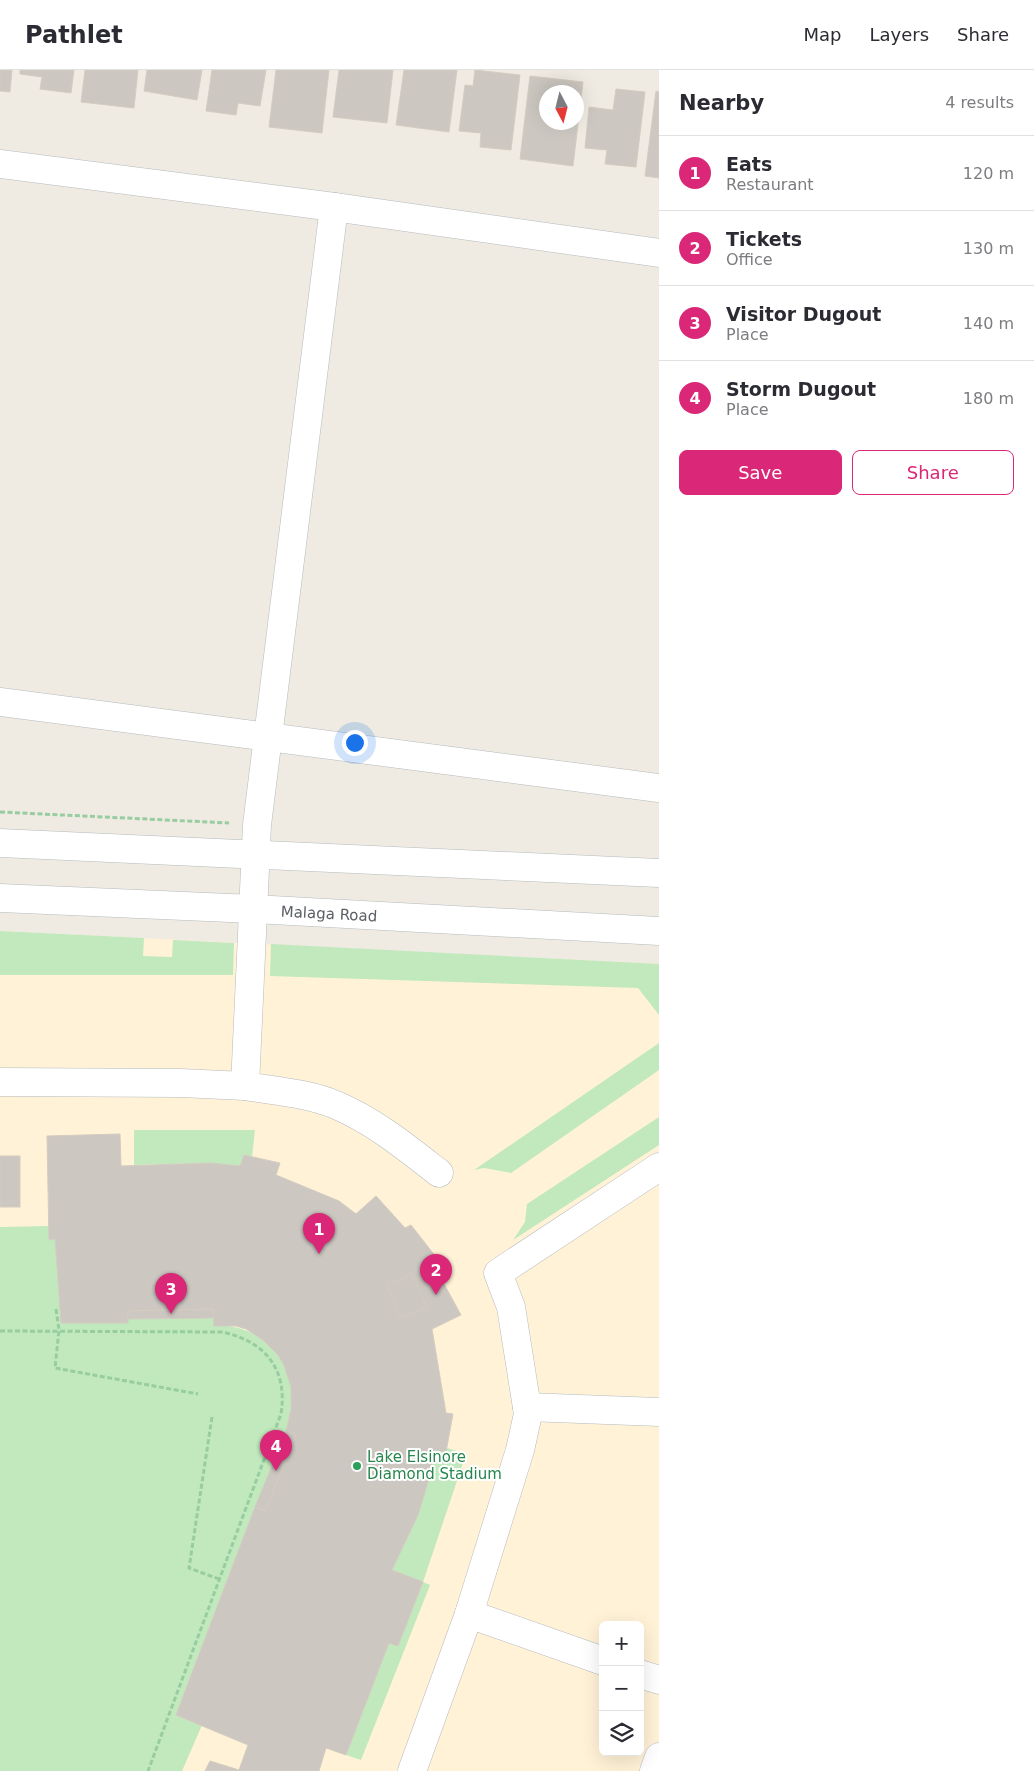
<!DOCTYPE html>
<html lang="en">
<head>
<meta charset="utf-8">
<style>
	:root { --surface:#fff; --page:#f7f7f7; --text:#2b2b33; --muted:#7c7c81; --line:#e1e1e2; --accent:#db2777 }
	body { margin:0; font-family:"DejaVu Sans",sans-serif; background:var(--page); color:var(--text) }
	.controls { position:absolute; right:15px; bottom:15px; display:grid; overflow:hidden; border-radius:8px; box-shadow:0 5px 20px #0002 }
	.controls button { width:45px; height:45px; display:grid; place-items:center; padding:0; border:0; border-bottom:1px solid var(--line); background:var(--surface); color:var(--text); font:25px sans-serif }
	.compass { position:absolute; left:539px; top:15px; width:45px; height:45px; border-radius:50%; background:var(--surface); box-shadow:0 5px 20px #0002; rotate:173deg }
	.you { position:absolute; left:354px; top:672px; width:18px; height:18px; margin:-12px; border:4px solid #fff; border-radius:50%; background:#1a73e8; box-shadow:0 0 0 8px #1a73e833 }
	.badge { display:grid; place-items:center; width:32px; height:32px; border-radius:50%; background:var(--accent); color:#fff; font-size:16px; font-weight:700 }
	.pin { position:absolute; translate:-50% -41px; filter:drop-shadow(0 1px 2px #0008) }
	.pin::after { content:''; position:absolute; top:26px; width:18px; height:15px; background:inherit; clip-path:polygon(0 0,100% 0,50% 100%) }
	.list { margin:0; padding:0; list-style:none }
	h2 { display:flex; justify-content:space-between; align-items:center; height:65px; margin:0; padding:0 20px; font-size:21px }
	h2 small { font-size:16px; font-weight:400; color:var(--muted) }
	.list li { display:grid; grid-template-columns:32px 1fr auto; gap:15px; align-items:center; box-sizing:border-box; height:75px; padding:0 20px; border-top:1px solid var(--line) }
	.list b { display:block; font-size:19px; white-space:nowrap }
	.list p { margin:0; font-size:16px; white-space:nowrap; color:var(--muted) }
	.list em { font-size:16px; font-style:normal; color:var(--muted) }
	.actions { display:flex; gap:10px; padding:15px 20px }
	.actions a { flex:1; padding:11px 0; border:1px solid var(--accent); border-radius:8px; text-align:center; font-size:18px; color:var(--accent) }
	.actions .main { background:var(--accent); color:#fff }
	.icon { flex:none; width:28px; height:28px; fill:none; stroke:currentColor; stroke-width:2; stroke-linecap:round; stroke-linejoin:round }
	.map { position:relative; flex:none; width:659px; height:1701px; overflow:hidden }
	header { display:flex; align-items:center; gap:30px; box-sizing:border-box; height:70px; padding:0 25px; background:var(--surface); border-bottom:1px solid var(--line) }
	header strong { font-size:24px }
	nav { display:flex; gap:28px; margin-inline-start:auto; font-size:18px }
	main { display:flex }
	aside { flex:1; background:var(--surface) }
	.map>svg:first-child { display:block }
	.commercial { fill:#fff2d7; fill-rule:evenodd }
	.green { fill:#c1e9bd }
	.building { fill:#ccc7c1; stroke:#d4ccc0; fill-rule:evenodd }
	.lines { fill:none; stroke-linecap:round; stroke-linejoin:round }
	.minor-casing { stroke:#b5babe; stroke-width:29 }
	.path { stroke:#97cda0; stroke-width:3; stroke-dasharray:5 2.5; stroke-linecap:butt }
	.minor { stroke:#fff; stroke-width:28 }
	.leisure-dot { fill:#2e9e5b; stroke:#fff; stroke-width:2 }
	.labels { text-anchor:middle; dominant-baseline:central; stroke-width:4; stroke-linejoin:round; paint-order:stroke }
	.street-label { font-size:15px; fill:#5b6065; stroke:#fff }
	.leisure-label { font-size:15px; fill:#27864d; stroke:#fff; text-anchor:start }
</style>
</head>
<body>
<header>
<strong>Pathlet</strong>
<nav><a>Map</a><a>Layers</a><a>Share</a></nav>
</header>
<main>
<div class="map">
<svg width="659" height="1701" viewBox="0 0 659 1701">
	<rect width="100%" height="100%" fill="#efebe2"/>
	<!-- commercial -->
	<path class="commercial" d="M 0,861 L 659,894 L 659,1701 L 0,1701 ZM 603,1555 L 640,1555 L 640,1682 L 603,1682 Z"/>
	<!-- green -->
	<g class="green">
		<polygon points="0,861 144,868 143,886 172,887 173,870 234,873 233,905 0,905"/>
		<polygon points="271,874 659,894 659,945 638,918 270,906"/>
		<polygon points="659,973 659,1000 511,1103 484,1098 474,1100"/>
		<polygon points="659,1047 659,1075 513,1170 525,1152 527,1134"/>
		<polygon points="134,1060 255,1060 252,1087 244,1085 240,1096 211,1093 134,1095"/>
		<path d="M 49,1156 L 50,1170 L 55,1169 L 61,1253 L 128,1253 L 128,1249 L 214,1248 L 215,1256 C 251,1252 288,1281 291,1319 C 292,1334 290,1347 286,1362 L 176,1645 L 202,1655 L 182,1701 L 0,1701 L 0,1157 Z"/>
		<path d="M 447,1378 L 466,1384 L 423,1512 L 430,1515 L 361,1690 L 346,1685 L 389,1573 L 398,1575 L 423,1513 L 392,1500 C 411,1460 427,1423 434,1380 L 445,1382 Z"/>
	</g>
	<!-- building -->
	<g class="building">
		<polygon points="0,0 12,0 10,22 0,21"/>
		<polygon points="20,0 74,0 71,23 40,19 42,7 20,4"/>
		<polygon points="85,0 138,0 134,38 81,32"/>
		<polygon points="147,0 202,0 197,30 144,21"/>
		<polygon points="212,0 266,0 260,36 238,33 236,45 206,41"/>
		<polygon points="276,0 329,0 322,63 269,57"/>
		<polygon points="339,0 393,0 387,53 333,47"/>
		<polygon points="404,0 457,0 449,62 396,55"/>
		<polygon points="475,0 520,5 511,80 480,77 481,63 459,61 465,15 473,16"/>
		<path d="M 530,6 L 583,12 L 573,96 L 520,89 ZM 546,22 L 576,22 L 576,52 L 546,52 Z"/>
		<polygon points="616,19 645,22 636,97 605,94 607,80 585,78 589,37 613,40"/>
		<polygon points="656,21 659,22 659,108 645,106"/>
		<polygon points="120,1064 121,1096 211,1093 240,1096 244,1085 280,1093 276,1105 339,1131 356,1144 376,1126 405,1158 411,1155 443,1196 437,1201 461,1245 432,1259 446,1343 453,1344 446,1382 434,1380 429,1409 418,1445 392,1500 423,1512 398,1576 389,1573 346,1685 326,1678 319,1701 205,1701 210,1691 239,1700 248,1675 176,1645 255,1437 265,1441 296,1365 286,1362 291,1339 291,1317 284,1295 278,1285 263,1270 246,1259 236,1256 214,1256 213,1239 128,1241 128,1253 61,1253 55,1169 49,1170 47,1066"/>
		<rect x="0" y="1086" width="20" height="51"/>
		<polygon points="412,1204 427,1237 401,1248 387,1215"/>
		<polygon points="213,1239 214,1248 128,1249 128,1241"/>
		<polygon points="286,1362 296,1365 265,1441 255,1437"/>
	</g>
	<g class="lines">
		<defs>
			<g id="minor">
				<polyline points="0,94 334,137 659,183"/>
				<path d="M 334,137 L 257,755 L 245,1016 C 275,1021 308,1023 336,1035 C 374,1051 407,1078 439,1103"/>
				<polyline points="0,632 659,718"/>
				<polyline points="0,773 659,803"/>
				<polyline points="0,828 253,839 659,861"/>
				<polyline points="0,1012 180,1013 245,1016"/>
				<polyline points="527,1337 659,1342"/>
				<polyline points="603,1591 469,1544 520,1380 528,1344 511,1237 498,1203 659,1097"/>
				<polyline points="640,1604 659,1610"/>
				<polyline points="412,1701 469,1544"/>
				<polyline points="654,1701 659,1687"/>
			</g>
		</defs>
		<!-- minor casing -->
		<use href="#minor" class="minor-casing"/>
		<!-- path -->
		<g class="path">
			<polyline points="0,742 229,753"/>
			<polyline points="56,1239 59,1260 55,1298 198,1324"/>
			<path d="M 0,1261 L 222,1262 C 265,1271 288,1299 281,1344 L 148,1701"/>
			<polyline points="212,1347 189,1498 219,1509"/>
		</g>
		<!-- minor -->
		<use href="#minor" class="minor"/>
	</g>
	<!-- markers -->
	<circle class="leisure-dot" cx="357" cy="1396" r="5"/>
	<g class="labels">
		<!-- street labels -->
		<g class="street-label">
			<text transform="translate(329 844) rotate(3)">Malaga Road</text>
		</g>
		<!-- leisure labels -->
		<g class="leisure-label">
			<text x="367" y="1387">Lake Elsinore<tspan x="367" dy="17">Diamond Stadium</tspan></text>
		</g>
	</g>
</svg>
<div class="controls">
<button>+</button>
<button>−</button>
<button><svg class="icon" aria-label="layers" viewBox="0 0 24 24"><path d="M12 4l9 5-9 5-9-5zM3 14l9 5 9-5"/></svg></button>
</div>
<svg class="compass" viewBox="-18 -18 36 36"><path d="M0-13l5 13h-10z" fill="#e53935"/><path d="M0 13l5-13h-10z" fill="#7c7c81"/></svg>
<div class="you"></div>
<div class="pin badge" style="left:319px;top:1184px">1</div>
<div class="pin badge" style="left:436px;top:1225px">2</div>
<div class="pin badge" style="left:171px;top:1244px">3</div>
<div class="pin badge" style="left:276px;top:1401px">4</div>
</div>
<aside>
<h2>Nearby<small>4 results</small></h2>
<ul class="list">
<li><span class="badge">1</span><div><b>Eats</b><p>Restaurant</p></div><em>120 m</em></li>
<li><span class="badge">2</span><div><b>Tickets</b><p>Office</p></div><em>130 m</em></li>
<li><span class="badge">3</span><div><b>Visitor Dugout</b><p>Place</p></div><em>140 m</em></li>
<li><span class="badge">4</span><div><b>Storm Dugout</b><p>Place</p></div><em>180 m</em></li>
</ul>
<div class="actions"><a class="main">Save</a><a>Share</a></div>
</aside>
</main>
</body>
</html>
